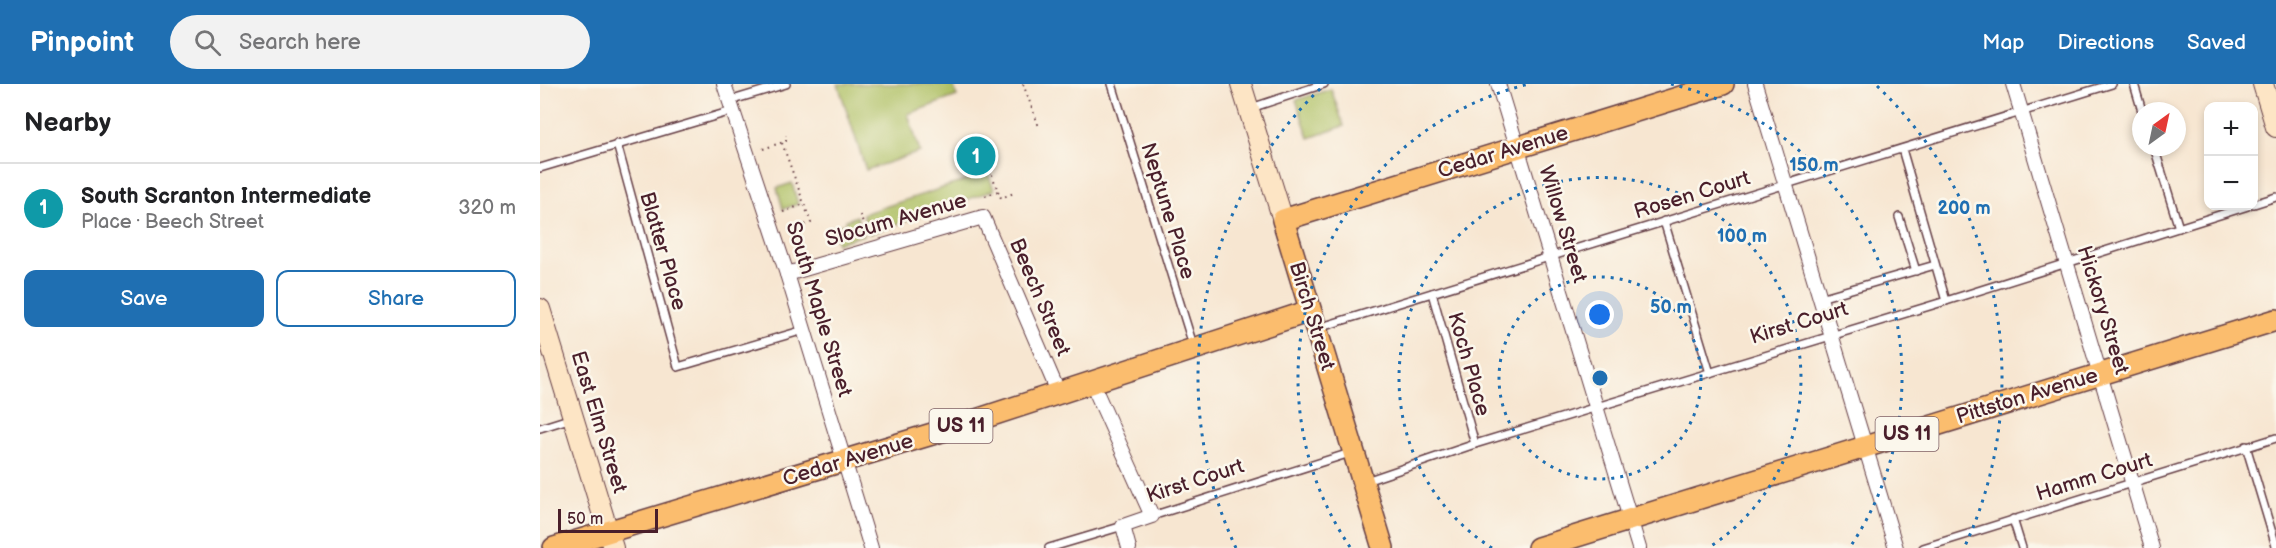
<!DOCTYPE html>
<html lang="en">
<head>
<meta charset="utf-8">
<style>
	:root { --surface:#fff; --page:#f2f2f2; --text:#202124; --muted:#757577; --line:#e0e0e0; --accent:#1f6fb2 }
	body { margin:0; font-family:"Balsamiq Sans",sans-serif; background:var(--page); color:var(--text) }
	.controls { position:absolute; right:18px; top:18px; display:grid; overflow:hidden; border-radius:12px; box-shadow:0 3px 9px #0003 }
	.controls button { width:54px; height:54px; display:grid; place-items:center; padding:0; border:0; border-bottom:2px solid var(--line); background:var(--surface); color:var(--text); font:30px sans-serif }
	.compass { position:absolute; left:1592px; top:18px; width:54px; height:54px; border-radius:50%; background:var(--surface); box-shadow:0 3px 9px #0003; rotate:33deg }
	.scale { position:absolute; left:18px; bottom:15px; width:100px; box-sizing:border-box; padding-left:6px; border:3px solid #4a1f2b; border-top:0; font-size:16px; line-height:21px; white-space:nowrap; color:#4a1f2b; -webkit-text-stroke:4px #fbf7ec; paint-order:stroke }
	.you { position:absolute; left:1060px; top:231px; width:21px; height:21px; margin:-15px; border:4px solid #fff; border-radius:50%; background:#1a73e8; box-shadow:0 0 0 9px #1a73e833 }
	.badge { display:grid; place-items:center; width:39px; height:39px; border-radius:50%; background:var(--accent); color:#fff; font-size:20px; font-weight:700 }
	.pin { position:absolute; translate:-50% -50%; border:3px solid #fff; box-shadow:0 2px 6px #0006 }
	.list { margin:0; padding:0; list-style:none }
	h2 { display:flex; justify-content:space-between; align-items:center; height:78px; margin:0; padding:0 24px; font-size:26px }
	h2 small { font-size:20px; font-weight:400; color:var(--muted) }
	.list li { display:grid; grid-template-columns:39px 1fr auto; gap:18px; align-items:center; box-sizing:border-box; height:90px; padding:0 24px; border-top:2px solid var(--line) }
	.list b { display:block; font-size:22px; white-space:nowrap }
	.list p { margin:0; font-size:20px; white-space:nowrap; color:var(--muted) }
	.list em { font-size:20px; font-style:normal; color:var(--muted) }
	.actions { display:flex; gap:12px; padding:18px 24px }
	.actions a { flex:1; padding:14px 0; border:2px solid var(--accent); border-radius:12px; text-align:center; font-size:21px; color:var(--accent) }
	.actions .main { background:var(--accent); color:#fff }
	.icon { flex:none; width:33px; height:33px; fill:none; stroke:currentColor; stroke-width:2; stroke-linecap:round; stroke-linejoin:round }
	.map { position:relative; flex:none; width:1736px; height:464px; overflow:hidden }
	header { display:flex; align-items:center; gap:36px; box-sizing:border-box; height:84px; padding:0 30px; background:var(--accent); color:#fff }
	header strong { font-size:28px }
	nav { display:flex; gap:33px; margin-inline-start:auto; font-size:21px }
	.search { width:420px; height:54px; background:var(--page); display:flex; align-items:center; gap:15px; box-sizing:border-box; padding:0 21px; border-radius:33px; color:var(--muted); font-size:22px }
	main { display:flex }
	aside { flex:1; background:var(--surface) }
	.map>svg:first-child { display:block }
	.green { fill:#aec063; stroke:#7c7047; stroke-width:1.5 }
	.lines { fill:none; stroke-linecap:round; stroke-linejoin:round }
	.lane-casing { stroke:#643d44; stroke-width:10 }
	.street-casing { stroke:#643d44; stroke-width:16 }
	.secondary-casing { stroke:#643d44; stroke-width:22 }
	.primary-casing { stroke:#643d44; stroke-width:24 }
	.path { stroke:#643d44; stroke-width:2; stroke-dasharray:1.5 4.5; stroke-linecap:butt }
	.lane { stroke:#fff; stroke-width:7 }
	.street { stroke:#fff; stroke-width:14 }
	.secondary { stroke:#fde5c5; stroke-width:20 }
	.primary { stroke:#fbbd6e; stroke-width:21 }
	.ring { fill:none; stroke:#1f6fb2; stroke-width:3; stroke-dasharray:3 6 }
	.labels { text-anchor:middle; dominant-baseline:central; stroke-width:5; stroke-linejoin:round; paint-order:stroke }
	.shield { fill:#fbf7ec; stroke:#7f6065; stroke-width:1.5 }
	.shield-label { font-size:20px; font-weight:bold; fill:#4a1f2b }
	.street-label { font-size:21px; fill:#4a1f2b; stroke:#fbf7ec }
	.centre { fill:#1f6fb2; stroke:#fbf7ec; stroke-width:3 }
	.ring-label { font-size:18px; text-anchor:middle; font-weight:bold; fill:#1f6fb2; stroke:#fbf7ec; stroke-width:5; stroke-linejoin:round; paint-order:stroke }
</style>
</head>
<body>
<header>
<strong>Pinpoint</strong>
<div class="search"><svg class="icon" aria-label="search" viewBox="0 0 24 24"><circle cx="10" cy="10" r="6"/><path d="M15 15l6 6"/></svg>Search here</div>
<nav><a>Map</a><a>Directions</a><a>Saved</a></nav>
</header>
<main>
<aside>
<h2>Nearby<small></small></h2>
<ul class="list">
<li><span class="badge" style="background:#0f9aa8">1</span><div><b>South Scranton Intermediate</b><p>Place · Beech Street</p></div><em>320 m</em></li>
</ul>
<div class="actions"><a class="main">Save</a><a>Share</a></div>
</aside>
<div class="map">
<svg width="1736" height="464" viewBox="0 0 1736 464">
	<rect width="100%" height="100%" fill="#fbf7ec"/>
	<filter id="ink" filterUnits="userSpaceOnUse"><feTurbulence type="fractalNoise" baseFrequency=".0167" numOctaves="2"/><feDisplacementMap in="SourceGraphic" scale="12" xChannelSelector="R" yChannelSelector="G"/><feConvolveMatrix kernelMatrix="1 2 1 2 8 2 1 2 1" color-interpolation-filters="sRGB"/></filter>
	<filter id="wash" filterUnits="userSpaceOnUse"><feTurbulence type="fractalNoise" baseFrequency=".008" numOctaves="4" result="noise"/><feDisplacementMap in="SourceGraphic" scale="24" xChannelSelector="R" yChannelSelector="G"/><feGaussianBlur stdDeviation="1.35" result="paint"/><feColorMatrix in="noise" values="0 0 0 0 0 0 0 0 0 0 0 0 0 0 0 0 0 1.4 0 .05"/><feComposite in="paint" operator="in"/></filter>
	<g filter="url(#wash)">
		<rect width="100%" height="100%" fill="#f7e6d1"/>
		<!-- green -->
		<g class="green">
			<polygon points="298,0 413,0 417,12 368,30 380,68 326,86"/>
			<polygon points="791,5 804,42 769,54 756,16"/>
			<polygon points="448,89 454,106 329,150 323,130"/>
			<polygon points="252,99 258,120 243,125 237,104"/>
			<polygon points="317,132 323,151 297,159 292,144 306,139 306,136"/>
		</g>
	</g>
	<g filter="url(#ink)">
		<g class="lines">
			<defs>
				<g id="lane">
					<polyline points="572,0 653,261"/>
					<polyline points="1594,0 1602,27"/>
					<polyline points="189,17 246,0"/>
					<polyline points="711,24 784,0"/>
					<polyline points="77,60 138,283 264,246"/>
					<polyline points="1614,63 1639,144"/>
					<polyline points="1362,65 1406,217"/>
					<polyline points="0,84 192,27"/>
					<polyline points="1714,120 1736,113"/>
					<polyline points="1359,133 1376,187"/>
					<polyline points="1124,137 1170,289"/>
					<polyline points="892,209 935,360"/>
					<polyline points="1280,214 1395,181"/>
					<polyline points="778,244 1572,0"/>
					<polyline points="0,344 32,334"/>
					<polyline points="1706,362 1736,462"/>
					<polyline points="826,397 935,360 1406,217 1708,122"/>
					<polyline points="612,432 810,369"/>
					<polyline points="1473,435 1482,464"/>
					<polyline points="509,464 583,442"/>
					<polyline points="1383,464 1736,354"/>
				</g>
				<g id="street">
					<polyline points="184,0 247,190 331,464"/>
					<polyline points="958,0 1099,464"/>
					<polyline points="1215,0 1356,464"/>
					<polyline points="1473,0 1612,464"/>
					<polyline points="247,190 443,133 519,310"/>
					<polyline points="552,299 612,432 583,442 589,464"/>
				</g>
				<g id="secondary">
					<polyline points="701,0 743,136"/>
					<polyline points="1723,0 1736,43"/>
					<polyline points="0,225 73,464"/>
				</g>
				<g id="primary">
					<polyline points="14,464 412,344 770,227"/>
					<polyline points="843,464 743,136 1183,0"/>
					<polyline points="998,464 1736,236"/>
				</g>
			</defs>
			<!-- lane casing -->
			<use href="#lane" class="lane-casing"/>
			<!-- street casing -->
			<use href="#street" class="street-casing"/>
			<!-- secondary casing -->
			<use href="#secondary" class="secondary-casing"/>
			<!-- primary casing -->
			<use href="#primary" class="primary-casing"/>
			<!-- path -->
			<g class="path">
				<polyline points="483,0 498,40 494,41"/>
				<polyline points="242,59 271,139 248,145"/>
				<polyline points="223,65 246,57 246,51"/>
				<polyline points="458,107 461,114 474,109"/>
				<polyline points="445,112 458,107 451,88"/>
				<polyline points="243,128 264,120"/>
				<polyline points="320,131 327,151"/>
			</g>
			<!-- lane -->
			<use href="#lane" class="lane"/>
			<!-- street -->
			<use href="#street" class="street"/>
			<!-- secondary -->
			<use href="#secondary" class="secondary"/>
			<!-- primary -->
			<use href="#primary" class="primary"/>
		</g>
	</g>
	<!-- distance rings -->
	<g class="ring">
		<circle cx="1060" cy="294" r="101"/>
		<path d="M952 464A201 201 0 1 1 1168 464"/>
		<path d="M810 463A302 302 0 0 1 989 0M1131 0A302 302 0 0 1 1310 463"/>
		<path d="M696 464A402 402 0 0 1 783 2M1337 2A402 402 0 0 1 1424 464"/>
	</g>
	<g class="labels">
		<!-- shield labels -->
		<g class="shield">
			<rect x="389.5" y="325" width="63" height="34" rx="4.5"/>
			<rect x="1335.5" y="333" width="63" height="34" rx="4.5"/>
		</g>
		<g class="shield-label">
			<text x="421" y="342">US 11</text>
			<text x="1367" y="350">US 11</text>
		</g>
		<!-- street labels -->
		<g class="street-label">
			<text transform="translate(963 68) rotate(-17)">Cedar Avenue</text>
			<text transform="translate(1152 111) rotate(-17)">Rosen Court</text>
			<text transform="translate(628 127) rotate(73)">Neptune Place</text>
			<text transform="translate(356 136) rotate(-16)">Slocum Avenue</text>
			<text transform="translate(1023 140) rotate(73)">Willow Street</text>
			<text transform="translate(123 167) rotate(74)">Blatter Place</text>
			<text transform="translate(500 213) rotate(67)">Beech Street</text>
			<text transform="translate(279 225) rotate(73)">South Maple Street</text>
			<text transform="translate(1563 226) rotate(73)">Hickory Street</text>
			<text transform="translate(772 232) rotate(73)">Birch Street</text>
			<text transform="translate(1259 239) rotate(-17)">Kirst Court</text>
			<text transform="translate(929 280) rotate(74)">Koch Place</text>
			<text transform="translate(1487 312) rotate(-17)">Pittston Avenue</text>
			<text transform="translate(59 338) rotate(73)">East Elm Street</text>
			<text transform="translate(308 376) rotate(-17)">Cedar Avenue</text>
			<text transform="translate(1554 393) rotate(-17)">Hamm Court</text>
			<text transform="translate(655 397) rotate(-18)">Kirst Court</text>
		</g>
	</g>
	<circle cx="1060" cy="294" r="9" class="centre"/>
	<g class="ring-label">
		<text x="1274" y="87">150 m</text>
		<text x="1424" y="130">200 m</text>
		<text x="1202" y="158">100 m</text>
		<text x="1131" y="229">50 m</text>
	</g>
</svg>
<div class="controls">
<button>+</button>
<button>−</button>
</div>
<svg class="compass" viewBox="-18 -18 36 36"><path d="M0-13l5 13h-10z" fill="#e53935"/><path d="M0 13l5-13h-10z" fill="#757577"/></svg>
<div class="scale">50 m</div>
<div class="you"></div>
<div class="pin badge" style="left:436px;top:72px;background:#0f9aa8">1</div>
</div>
</main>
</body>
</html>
